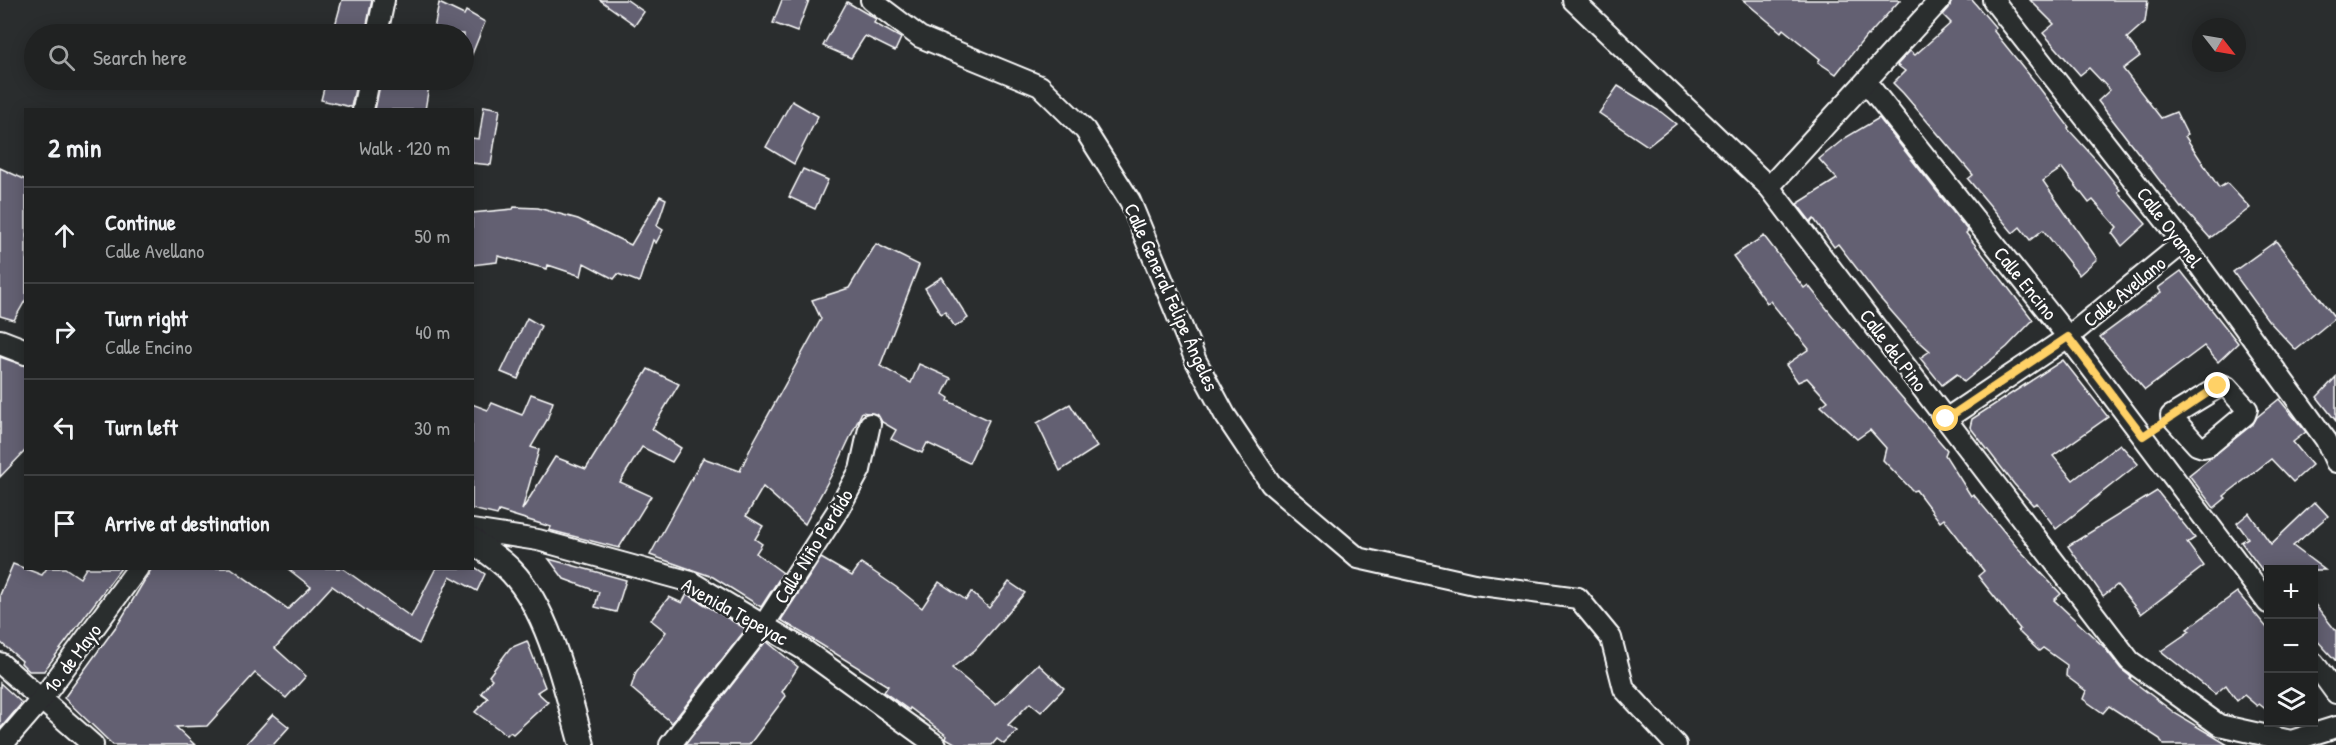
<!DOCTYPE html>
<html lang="en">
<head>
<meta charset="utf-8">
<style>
	:root { --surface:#202222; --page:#282a2a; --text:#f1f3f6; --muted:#a2a4a5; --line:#3d3f40 }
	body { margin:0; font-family:"Patrick Hand",sans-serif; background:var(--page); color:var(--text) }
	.controls { position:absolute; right:18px; bottom:18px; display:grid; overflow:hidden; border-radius:0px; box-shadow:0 3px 15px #0003 }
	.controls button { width:54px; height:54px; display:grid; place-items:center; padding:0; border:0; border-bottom:2px solid var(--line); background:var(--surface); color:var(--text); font:30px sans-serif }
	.compass { position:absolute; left:2192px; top:18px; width:54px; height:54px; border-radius:50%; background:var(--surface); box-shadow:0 3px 15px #0003; rotate:121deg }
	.stop { position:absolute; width:18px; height:18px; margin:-14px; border:4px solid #ffd166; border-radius:50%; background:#fff }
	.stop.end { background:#ffd166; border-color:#fff; box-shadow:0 2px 6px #0008 }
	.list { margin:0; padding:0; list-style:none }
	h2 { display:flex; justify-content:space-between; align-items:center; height:78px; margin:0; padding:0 24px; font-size:26px }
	h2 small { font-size:20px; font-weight:400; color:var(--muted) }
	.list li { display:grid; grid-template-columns:39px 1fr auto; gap:18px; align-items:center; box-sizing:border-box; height:96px; padding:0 24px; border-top:2px solid var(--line) }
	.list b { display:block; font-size:22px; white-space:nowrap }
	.list p { margin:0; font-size:20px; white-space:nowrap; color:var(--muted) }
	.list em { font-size:20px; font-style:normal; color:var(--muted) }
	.icon { flex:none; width:33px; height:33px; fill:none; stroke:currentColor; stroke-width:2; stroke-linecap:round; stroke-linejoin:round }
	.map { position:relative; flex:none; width:2336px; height:745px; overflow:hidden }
	.search { position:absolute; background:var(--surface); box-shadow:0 3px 15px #0003; left:24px; top:24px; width:450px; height:66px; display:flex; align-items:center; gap:15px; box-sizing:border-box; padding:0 21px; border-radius:33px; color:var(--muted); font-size:22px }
	.panel { position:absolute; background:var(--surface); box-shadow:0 3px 15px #0003; left:24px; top:108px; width:450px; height:462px; border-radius:0px }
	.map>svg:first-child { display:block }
	.building { fill:#636072; stroke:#fff; stroke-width:1.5 }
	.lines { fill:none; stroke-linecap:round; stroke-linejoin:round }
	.minor-casing { stroke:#fff; stroke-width:24 }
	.major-casing { stroke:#fff; stroke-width:28 }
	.minor { stroke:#2a2d2e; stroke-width:20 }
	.major { stroke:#2a2d2e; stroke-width:24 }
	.route { stroke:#ffd166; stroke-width:8 }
	.labels { text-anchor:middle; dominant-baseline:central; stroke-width:5; stroke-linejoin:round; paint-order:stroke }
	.street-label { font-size:20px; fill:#fff; stroke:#2a2d2e }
</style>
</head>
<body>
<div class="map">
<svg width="2336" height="745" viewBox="0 0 2336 745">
	<rect width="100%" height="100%" fill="#2a2d2e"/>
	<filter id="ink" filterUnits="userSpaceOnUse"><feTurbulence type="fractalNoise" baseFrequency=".0167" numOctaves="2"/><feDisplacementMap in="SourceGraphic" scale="12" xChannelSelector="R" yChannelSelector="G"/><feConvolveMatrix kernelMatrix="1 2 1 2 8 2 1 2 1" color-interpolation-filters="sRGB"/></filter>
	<g filter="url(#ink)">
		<!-- building -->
		<g class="building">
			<polygon points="342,0 372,0 365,34 333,33"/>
			<polygon points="600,0 627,0 644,12 635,25"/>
			<polygon points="782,0 809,0 797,32 773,23"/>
			<polygon points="1743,0 1900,0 1868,36 1867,35 1836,74 1818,62 1820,59 1783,29 1781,32"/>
			<polygon points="1952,0 1972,0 1996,28 1993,30 2035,82 2069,127 2068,129 2099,163 2120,190 2118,192 2146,224 2122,246 2112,233 2117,227 2093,200 2089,203 2062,168 2043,181 2097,259 2079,275 2043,230 2030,240 2020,227 2013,233 1968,179 1973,175 1903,93 1893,83 1905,71 1897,65 1910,51 1915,55 1951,23 1943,15 1949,8"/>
			<polygon points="2030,0 2148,0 2145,22 2127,38 2140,56 2123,69 2161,118 2176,112 2187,134 2185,136 2219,188 2227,183 2250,208 2210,238 2182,207 2181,208 2098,101 2110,90 2089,68 2080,75 2043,33 2054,24"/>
			<polygon points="847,2 876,19 874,23 901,38 895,51 865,36 851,58 823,46"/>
			<polygon points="439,3 464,15 466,11 485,22 464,74 464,34 433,34"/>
			<polygon points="326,80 357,80 351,107 321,100"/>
			<polygon points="381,80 430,80 425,110 375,110"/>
			<polygon points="1618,86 1661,112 1676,124 1648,146 1599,113"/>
			<polygon points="792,101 818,116 794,164 766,147"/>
			<polygon points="484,106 500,109 491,165 472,163 472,138 479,139"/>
			<polygon points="1879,118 1968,231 1966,233 2033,320 2007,347 1964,382 1957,374 1942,385 1920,358 1930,351 1912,335 1878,296 1838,244 1834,247 1814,219 1811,222 1797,204 1837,179 1819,159 1845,138"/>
			<polygon points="0,168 26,180 26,299 14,320 0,316"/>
			<polygon points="803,169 828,180 815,209 789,197"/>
			<polygon points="660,196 666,199 657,226 663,230 656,243 653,240 639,282 618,274 614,279 584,263 581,276 548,265 547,269 498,256 497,262 472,265 472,213 513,209 514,207 538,208 578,219 631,245"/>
			<polygon points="1764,236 1804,288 1808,285 1839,324 1947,450 1945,455 1971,496 1973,494 2016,546 2061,594 2054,600 2104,647 2121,669 2131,677 2130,679 2176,714 2228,745 2163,745 2160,739 2109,706 2103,713 2083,699 2086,691 2066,676 2067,665 2043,648 2039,651 2018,631 2020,629 1978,576 1984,571 1944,519 1940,522 1916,490 1913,491 1883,460 1886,448 1870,430 1857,439 1821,406 1828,401 1807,378 1798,382 1786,365 1809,349 1770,301 1767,303 1733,256"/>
			<polygon points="2276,241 2335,318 2296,350 2268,320 2233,272"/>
			<polygon points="876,244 919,265 880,366 911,383 919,364 951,378 943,394 949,398 948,401 989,420 969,463 927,443 922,453 891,439 896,430 882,422 878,415 862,412 839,461 805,524 763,487 746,516 763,526 755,539 762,544 756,553 783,573 761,607 713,577 650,555 703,458 740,471 754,441 821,319 812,300 849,288"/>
			<polygon points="2181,271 2238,343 2218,362 2204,346 2145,390 2100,337 2161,292 2158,288"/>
			<polygon points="942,277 968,318 955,327 945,312 941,314 925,288"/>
			<polygon points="527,318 541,326 518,379 501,372"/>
			<polygon points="0,357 26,366 26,450 0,477"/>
			<polygon points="2063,360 2108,417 2053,456 2073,480 2120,444 2138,464 2056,529 2037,503 2033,505 2014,484 1970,427 1972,419"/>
			<polygon points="648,369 679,384 652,429 681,448 672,462 642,447 620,482 651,496 619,548 549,530 551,527 499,511 497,515 472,509 472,404 488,410 492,403 522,415 531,394 553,402 547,420 531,447 539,450 522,510 555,457 586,469"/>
			<polygon points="2336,377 2336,421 2317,397"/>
			<polygon points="2279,399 2306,432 2293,442 2312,465 2293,482 2271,459 2224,496 2226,498 2214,508 2189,475 2253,424 2257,417"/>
			<polygon points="1070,404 1097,447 1060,471 1037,423"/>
			<polygon points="2157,491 2195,538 2187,543 2204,566 2141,614 2117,585 2103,596 2068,546"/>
			<polygon points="2315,502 2328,516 2293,546 2325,570 2262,570 2241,542 2248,538 2237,523 2249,513 2271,544"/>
			<polygon points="821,558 852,576 861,563 896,587 922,608 939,582 966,600 971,592 989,608 1009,582 1025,593 975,650 952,668 996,705 1038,664 1064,688 1041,712 1030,703 1008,725 1017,731 1004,744 997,739 992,745 958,745 946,738 947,736 910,708 909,710 884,692 888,686 781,620"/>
			<polygon points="549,559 626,580 616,612 595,607 599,592 564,579"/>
			<polygon points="13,564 42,575 47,568 65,568 80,578 86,568 121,568 44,671 29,671 21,663 22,661 0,642 0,595"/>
			<polygon points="152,568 231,568 288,609 311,587 287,568 342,568 411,617 436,568 476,568 485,574 477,591 450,576 419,644 378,619 332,586 275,648 306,676 286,698 255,673 207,726 176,727 195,745 113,745 64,698 120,621"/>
			<polygon points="2237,592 2268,629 2268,711 2259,704 2257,706 2244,695 2237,701 2226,685 2215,694 2161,651 2190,631 2187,629"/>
			<polygon points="687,594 746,629 672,723 631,688 636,672 666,632 651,620 669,597 682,603"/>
			<polygon points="2313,602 2336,631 2336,661 2313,636"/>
			<polygon points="527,641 545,687 537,692 548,702 513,734 510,732 507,735 475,712 488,698 481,693 492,679 489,676 510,648"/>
			<polygon points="766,641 798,667 782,692 786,696 749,745 685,745"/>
			<polygon points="0,683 22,703 0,729"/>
			<polygon points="273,714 289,727 273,745 245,745"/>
		</g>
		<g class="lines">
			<defs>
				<g id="minor">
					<polyline points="871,0 920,37 1040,86 1085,130 1130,201 1196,361 1225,415 1271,484 1358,558 1474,584 1578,598 1611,638 1624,689 1676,745"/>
					<polyline points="1573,0 1769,187 2130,661 2219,725 2291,741 2336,727"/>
					<polyline points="1993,0 2183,243 2326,440 2336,462"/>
					<polyline points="377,34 384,0"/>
					<polyline points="1866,82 2068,337 2268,603"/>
					<polyline points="363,110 369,80"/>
					<polyline points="1769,187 1940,0"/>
					<polygon points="2222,385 2227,387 2247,409 2245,415 2208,446 2203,447 2197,445 2171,416"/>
					<polyline points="1946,419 2068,337 2183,243"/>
					<polyline points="472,530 538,540 691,582 803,649 936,745"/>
					<polyline points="0,663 93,745"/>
					<polyline points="2314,663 2336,693"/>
					<polyline points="2,745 41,700 138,568"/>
					<polyline points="670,745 763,626 838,510 860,470 870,424"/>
				</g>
				<g id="major">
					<polyline points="0,342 26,352"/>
					<path d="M 472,540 C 485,550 501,560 512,572 C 550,612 567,692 582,745"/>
				</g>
			</defs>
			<!-- minor casing -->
			<use href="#minor" class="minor-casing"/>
			<!-- major casing -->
			<use href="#major" class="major-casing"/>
			<!-- minor -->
			<use href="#minor" class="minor"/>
			<!-- major -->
			<use href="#major" class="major"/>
		</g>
	</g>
	<g class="lines" filter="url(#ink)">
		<!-- route -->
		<polyline class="route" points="1946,419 2068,337 2143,436 2218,386"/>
	</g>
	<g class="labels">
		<!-- street labels -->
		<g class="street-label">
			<text transform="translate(2170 227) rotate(53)">Calle Oyamel</text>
			<text transform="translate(2026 283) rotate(51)">Calle Encino</text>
			<text transform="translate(2124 291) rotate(-39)">Calle Avellano</text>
			<text transform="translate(1172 297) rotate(66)">Calle General Felipe Ángeles</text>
			<text transform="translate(1894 350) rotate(53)">Calle del Pino</text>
			<text transform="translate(813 546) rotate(-58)">Calle Niño Perdido</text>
			<text transform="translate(735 611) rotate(29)">Avenida Tepeyac</text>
			<text transform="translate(72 658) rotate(-53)">1o. de Mayo</text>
		</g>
	</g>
</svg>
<div class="controls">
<button>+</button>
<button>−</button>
<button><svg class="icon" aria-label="layers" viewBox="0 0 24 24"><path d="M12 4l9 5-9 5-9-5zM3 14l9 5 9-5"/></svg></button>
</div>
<svg class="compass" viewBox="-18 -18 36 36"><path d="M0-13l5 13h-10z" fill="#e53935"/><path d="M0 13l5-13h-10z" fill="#a2a4a5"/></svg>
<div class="stop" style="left:1946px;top:419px"></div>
<div class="stop end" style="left:2218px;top:386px"></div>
<div class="search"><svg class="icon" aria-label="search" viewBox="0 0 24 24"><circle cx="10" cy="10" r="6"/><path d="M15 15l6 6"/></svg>Search here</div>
<section class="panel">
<h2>2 min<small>Walk · 120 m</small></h2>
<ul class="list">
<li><svg class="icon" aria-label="ahead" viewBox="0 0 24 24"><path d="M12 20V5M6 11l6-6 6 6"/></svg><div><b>Continue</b><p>Calle Avellano</p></div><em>50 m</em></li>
<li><svg class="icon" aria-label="right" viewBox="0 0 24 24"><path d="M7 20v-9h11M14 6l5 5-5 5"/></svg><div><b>Turn right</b><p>Calle Encino</p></div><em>40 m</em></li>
<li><svg class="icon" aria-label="left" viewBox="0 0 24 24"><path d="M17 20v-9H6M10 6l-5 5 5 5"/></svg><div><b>Turn left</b></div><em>30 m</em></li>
<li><svg class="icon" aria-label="arrive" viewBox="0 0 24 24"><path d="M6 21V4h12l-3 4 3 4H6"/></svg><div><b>Arrive at destination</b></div></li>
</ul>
</section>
</div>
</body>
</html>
